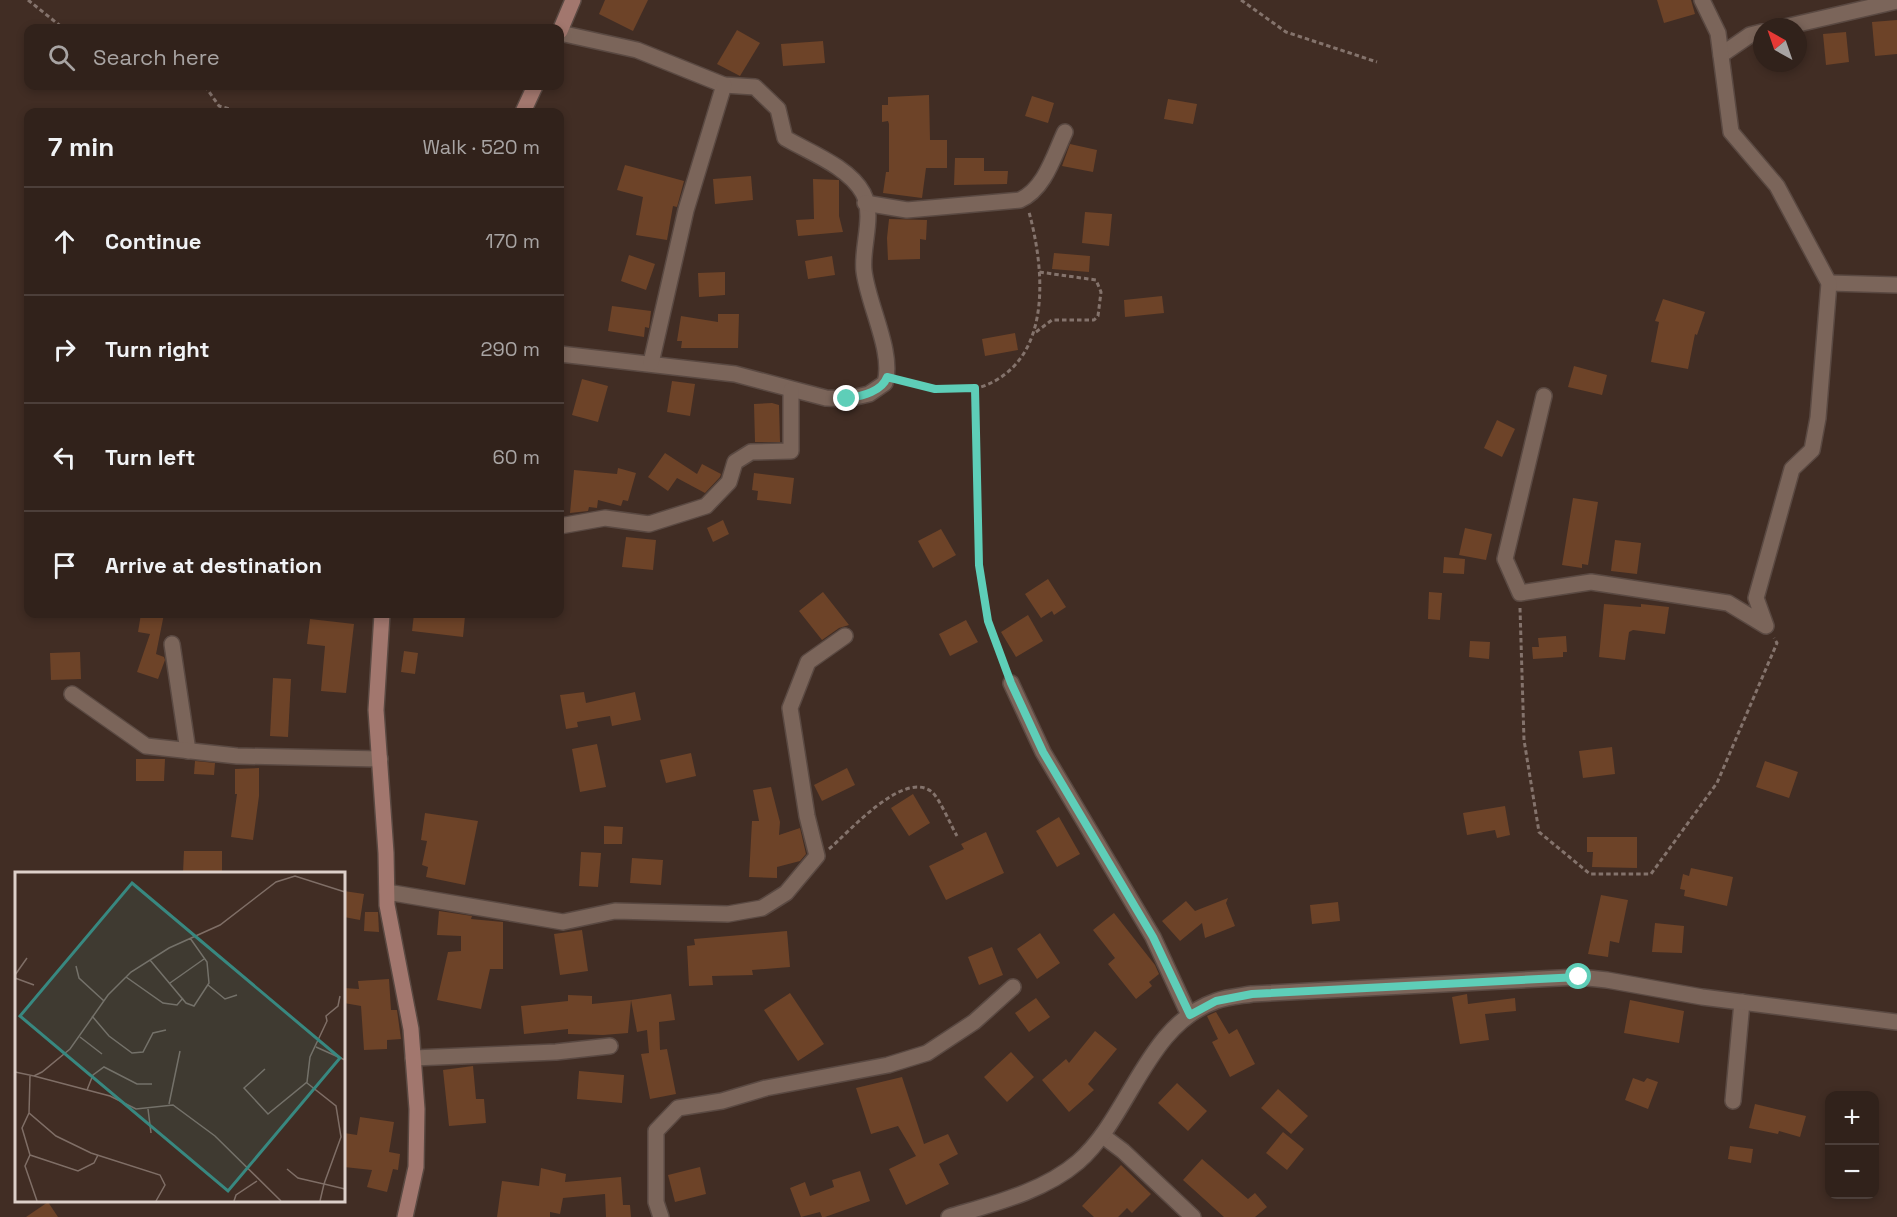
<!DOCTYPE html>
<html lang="en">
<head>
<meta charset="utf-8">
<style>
	:root { --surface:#31221b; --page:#392a24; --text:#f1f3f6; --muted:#a8a4a3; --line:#4c3f3a }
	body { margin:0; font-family:"Space Grotesk",sans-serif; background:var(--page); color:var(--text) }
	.controls { position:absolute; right:18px; bottom:18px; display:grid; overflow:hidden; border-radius:12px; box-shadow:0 3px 9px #0003 }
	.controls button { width:54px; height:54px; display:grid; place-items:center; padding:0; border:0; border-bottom:2px solid var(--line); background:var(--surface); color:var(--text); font:30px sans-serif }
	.compass { position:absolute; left:1753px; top:18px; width:54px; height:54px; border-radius:50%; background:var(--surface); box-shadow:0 3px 9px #0003; rotate:320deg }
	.stop { position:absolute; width:18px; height:18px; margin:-14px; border:4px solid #5eceb8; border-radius:50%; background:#fff }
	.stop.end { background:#5eceb8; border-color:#fff; box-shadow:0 2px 6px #0008 }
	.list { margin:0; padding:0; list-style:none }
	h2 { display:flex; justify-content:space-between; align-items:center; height:78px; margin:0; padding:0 24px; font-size:26px }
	h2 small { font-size:20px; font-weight:400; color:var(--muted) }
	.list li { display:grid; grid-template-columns:39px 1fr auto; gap:18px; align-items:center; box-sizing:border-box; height:108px; padding:0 24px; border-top:2px solid var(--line) }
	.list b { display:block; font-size:22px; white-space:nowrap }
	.list em { font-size:20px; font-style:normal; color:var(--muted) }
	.icon { flex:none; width:33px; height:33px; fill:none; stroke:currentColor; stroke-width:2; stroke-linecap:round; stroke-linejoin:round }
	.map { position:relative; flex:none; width:1897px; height:1217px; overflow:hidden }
	.search { position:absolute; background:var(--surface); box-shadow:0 3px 9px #0003; left:24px; top:24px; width:540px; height:66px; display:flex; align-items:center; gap:15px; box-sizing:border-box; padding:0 21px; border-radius:12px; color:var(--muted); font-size:22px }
	.panel { position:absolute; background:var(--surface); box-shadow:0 3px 9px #0003; left:24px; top:108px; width:540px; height:510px; border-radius:12px }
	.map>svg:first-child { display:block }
	.building { fill:#6d4328 }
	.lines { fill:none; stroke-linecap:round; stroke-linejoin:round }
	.street-casing { stroke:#5a4942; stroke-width:18 }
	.secondary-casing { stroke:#5a4942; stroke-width:18 }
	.path { stroke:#84736c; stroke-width:3; stroke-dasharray:4.5 3; stroke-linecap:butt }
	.street { stroke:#7b655a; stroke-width:15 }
	.secondary { stroke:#a2776e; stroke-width:15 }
	.route { stroke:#5eceb8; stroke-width:8 }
	.inset-road { fill:none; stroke:#7f6e66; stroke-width:1.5 }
	.view { fill:#388880; fill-opacity:0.15; stroke:#388880; stroke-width:3 }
	.inset-edge { fill:none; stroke:#ddd0ca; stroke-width:3 }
</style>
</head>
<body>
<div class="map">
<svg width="1897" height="1217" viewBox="0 0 1897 1217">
	<rect width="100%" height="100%" fill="#412d24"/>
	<!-- building -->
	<g class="building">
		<polygon points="605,0 648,0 633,31 599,14"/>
		<polygon points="1657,0 1691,0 1695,14 1664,23"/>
		<polygon points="1897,20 1897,54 1875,56 1872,22"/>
		<polygon points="737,30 760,43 740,76 717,64"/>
		<polygon points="1846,32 1849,62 1826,65 1823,34"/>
		<polygon points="823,41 825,63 783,66 781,44"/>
		<polygon points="929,95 930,140 947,140 947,168 926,168 922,198 883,193 886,172 889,172 889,124 888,121 882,122 882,105 888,105 888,97"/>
		<polygon points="1032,96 1054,103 1048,123 1025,116"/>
		<polygon points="1168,99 1197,104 1193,124 1164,119"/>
		<polygon points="1070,144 1097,150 1093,172 1062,166"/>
		<polygon points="955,158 984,158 984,171 1008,171 1007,184 954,185"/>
		<polygon points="625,165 684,181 677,207 673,206 667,240 636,235 643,197 617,190"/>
		<polygon points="751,176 753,200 715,204 713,179"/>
		<polygon points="813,179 839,180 839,216 843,232 798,236 796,220 814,219"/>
		<polygon points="1085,212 1112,214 1109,246 1082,243"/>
		<polygon points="889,219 927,220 926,240 920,239 920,259 888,260 887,238"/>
		<polygon points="1054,253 1090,256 1089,272 1052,269"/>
		<polygon points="629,255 655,264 646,290 621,281"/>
		<polygon points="832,256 835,275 808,279 805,261"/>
		<polygon points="725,272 725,295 699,297 698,273"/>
		<polygon points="1162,296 1164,313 1125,317 1124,300"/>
		<polygon points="1663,299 1705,312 1697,335 1695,334 1688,369 1651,362 1659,322 1655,321"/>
		<polygon points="612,306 651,311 649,328 645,327 644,337 608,331"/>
		<polygon points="718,314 739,314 738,348 681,348 682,341 677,341 681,316 718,322"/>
		<polygon points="1015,333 1018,350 985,356 982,339"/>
		<polygon points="1574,366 1607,375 1602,395 1568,387"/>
		<polygon points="582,379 608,386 598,422 572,415"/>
		<polygon points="672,381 695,384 690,416 667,412"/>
		<polygon points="772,403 779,405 780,442 755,442 754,404"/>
		<polygon points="1497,420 1515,429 1502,457 1484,448"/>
		<polygon points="665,453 697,474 702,464 721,474 720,477 705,493 677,478 668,491 648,477"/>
		<polygon points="618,468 636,473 628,501 623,500 621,506 598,500 597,508 589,507 588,511 570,513 574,470 617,474"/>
		<polygon points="754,473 794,478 791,504 757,500 758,491 752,490"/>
		<polygon points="1573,498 1598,502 1588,565 1582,564 1582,568 1562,565"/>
		<polygon points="723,520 729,534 713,542 707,528"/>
		<polygon points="1465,528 1492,534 1486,560 1459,555"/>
		<polygon points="941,529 956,555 933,568 918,541"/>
		<polygon points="626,537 656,540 653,570 622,567"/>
		<polygon points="1615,540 1641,543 1637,574 1611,571"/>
		<polygon points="1444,557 1465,559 1464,574 1443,573"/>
		<polygon points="1048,579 1066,607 1054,615 1052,611 1041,618 1025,594"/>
		<polygon points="823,592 849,625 839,628 822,640 799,611"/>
		<polygon points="1429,592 1442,593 1440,620 1428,619"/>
		<polygon points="1604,604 1641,607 1641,604 1669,607 1665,634 1633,630 1629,632 1625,660 1599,657"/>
		<polygon points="141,614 164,614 156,654 164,657 165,660 158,679 137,672 150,634 138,632"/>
		<polygon points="414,614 465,616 463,637 412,631"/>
		<polygon points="1028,615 1043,641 1016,657 1001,632"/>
		<polygon points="310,619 354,624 346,693 321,691 325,646 307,644"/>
		<polygon points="966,620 978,642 950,656 939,634"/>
		<polygon points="1566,636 1567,652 1563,652 1563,657 1533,659 1532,647 1539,647 1538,638"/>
		<polygon points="1470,641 1490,642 1489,659 1469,657"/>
		<polygon points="404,651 418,653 415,674 401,672"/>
		<polygon points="80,652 81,679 51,680 50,653"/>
		<polygon points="273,678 291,679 288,737 270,736"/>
		<polygon points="584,692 586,703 635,692 641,720 612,726 610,716 577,722 578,727 566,729 560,695"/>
		<polygon points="597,744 606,787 580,792 572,749"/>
		<polygon points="1612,747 1615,774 1583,778 1579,751"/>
		<polygon points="691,753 696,776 666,783 660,760"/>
		<polygon points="136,759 165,759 164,781 136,781"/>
		<polygon points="195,761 215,763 214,775 194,774"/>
		<polygon points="1765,761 1798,772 1789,798 1756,787"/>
		<polygon points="259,768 259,796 253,840 231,837 237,794 235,794 235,769"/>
		<polygon points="847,768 855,785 822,801 814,785"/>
		<polygon points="771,787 780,822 779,835 800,828 806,854 800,861 777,867 777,878 749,877 752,821 759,821 753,790"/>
		<polygon points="913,794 930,823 909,836 891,808"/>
		<polygon points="1505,806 1510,835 1497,838 1495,830 1467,835 1463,813"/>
		<polygon points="425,813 478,821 465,885 426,877 428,867 422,865 427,841 421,840"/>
		<polygon points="1059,817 1080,854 1057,867 1036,831"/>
		<polygon points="604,826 623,827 622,844 604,844"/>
		<polygon points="986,832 1004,873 946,900 929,866 964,849 961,844"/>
		<polygon points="1587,837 1637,837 1637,868 1592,867 1593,852 1587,852"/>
		<polygon points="184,851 222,851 222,873 183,873"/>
		<polygon points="581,852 601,853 598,887 579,886"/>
		<polygon points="632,858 663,860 661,885 630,883"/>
		<polygon points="1691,868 1733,877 1727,906 1684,896 1685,890 1680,889 1683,874 1689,876"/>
		<polygon points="344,891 364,894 360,920 344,917"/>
		<polygon points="1601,895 1628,900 1619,943 1610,941 1608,957 1588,954"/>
		<polygon points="1228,898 1226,903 1235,926 1205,938 1202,923 1180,941 1162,921 1186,901 1195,911"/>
		<polygon points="1338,902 1340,921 1312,924 1310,905"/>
		<polygon points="439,911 472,916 471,919 503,922 503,969 490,969 481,1009 437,1000 448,952 461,951 461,936 437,935"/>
		<polygon points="365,912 378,912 379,932 364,931"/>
		<polygon points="1114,913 1155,965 1159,974 1149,982 1152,986 1136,999 1108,964 1115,958 1093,930"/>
		<polygon points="1655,923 1684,926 1682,953 1652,952"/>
		<polygon points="582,930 588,971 560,975 554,934"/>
		<polygon points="787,931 790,967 752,970 753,975 712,976 713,985 689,986 687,946 695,945 694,939"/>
		<polygon points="1040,933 1060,963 1037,979 1017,949"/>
		<polygon points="992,947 1003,975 979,985 968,957"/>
		<polygon points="389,979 391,1010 397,1010 401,1039 387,1040 387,1049 364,1050 361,1006 344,1003 344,988 359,989 358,981"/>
		<polygon points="790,993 824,1044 798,1061 764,1010"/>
		<polygon points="671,994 675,1020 659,1022 660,1050 667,1049 676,1094 650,1099 641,1054 649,1053 647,1030 637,1032 631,1000"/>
		<polygon points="1467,994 1468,1004 1515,998 1516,1011 1485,1014 1489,1040 1460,1044 1452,997"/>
		<polygon points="568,995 592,996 592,1004 631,1000 628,1033 603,1035 568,1034 568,1029 524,1034 521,1006 568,1001"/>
		<polygon points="1036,998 1050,1017 1029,1032 1015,1013"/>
		<polygon points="1630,1000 1684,1011 1679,1043 1624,1033"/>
		<polygon points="1216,1012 1229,1034 1237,1029 1255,1064 1230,1077 1212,1042 1218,1039 1207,1016"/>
		<polygon points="1095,1031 1117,1049 1088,1084 1094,1090 1069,1112 1042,1080 1066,1059 1069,1063"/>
		<polygon points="1011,1052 1034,1077 1007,1102 984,1077"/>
		<polygon points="473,1066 476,1099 484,1099 486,1123 449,1126 443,1070"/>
		<polygon points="579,1071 624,1075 622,1103 577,1099"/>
		<polygon points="902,1077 924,1144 948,1134 958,1154 939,1164 949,1184 906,1205 889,1169 916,1156 898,1126 871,1134 856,1088"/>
		<polygon points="1633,1078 1644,1082 1647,1078 1658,1082 1648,1109 1625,1100"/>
		<polygon points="1177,1083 1207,1111 1188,1131 1158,1103"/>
		<polygon points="1278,1089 1308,1116 1291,1134 1261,1108"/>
		<polygon points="1755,1104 1806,1116 1800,1137 1779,1131 1778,1134 1749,1128"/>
		<polygon points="360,1117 394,1122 389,1152 400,1154 398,1170 393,1169 387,1192 367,1187 372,1170 344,1167 344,1133 357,1135"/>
		<polygon points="1283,1132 1304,1149 1287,1170 1266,1153"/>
		<polygon points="1730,1146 1753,1149 1751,1163 1728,1159"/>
		<polygon points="1202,1159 1248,1199 1255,1193 1267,1207 1255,1217 1224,1217 1183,1180"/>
		<polygon points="1121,1165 1151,1194 1132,1213 1127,1208 1118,1217 1094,1217 1082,1206"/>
		<polygon points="700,1167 706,1194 675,1202 668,1175"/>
		<polygon points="541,1168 566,1174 565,1182 621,1177 623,1205 630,1205 631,1217 606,1217 605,1194 563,1198 560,1214 550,1212 550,1217 497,1217 502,1181 539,1186"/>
		<polygon points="860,1171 870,1201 825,1217 822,1217 820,1212 801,1217 790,1188 805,1182 810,1196 834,1187 832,1180"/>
		<polygon points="48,1202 58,1217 26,1217"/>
	</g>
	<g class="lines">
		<defs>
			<g id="street">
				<polyline points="1785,27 1897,1"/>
				<path d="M 560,33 L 637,50 L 724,85 L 755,87 L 778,109 L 785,138 C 809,152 849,167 863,193 C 875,216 861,247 864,271 C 868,305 894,352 885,383 L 869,394 L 847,399 L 826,398 L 735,374 L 560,354"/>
				<polyline points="1721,55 1750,35 1762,32"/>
				<path d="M 865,203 L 907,210 L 1020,200 C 1045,189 1054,155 1065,132"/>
				<polyline points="1829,283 1897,285"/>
				<polyline points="651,363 686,210 724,85"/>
				<polyline points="1544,396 1505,559 1520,593 1591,582 1728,603 1766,626 1756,598 1792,469 1812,450 1818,418 1829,283 1777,186 1731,132 1718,33 1702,0"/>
				<polyline points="560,526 605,518 649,524 706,506 729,482 735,462 751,452 791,451 791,390"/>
				<polyline points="172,644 188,751"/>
				<polyline points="1011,683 1043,752 1153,937 1189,1015"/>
				<polyline points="72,694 146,746 237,756 380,759"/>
				<polyline points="387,892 563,922 615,911 728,914 762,908 786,893 817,856 807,816 790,708 808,662 845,636"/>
				<polyline points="413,1058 556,1052 610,1046"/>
				<polyline points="1733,1101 1742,1002"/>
				<polyline points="1103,1136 1123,1151 1193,1217"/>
				<polyline points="661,1217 656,1202 656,1131 678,1108 722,1101 766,1088 888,1065 927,1053 974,1022 1013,987"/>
				<path d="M 949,1217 C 992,1204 1043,1192 1078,1162 C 1130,1117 1146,1025 1216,1001 C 1227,997 1240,996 1252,994 L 1579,977 L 1607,980 L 1702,997 L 1897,1022"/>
			</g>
			<g id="secondary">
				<polyline points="560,31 573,0"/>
				<polyline points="523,112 535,86"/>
				<polyline points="382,614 376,710 386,853 387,905 411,1029 417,1109 416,1167 405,1217"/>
			</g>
		</defs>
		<!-- street casing -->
		<use href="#street" class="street-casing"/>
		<!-- secondary casing -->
		<use href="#secondary" class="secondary-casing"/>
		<!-- path -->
		<g class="path">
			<polyline points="28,0 63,28"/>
			<polyline points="1241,0 1286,32 1377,62"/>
			<polyline points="205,86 219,106 241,112"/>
			<polyline points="1036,332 1052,320 1094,320 1098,316 1101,292 1096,280 1039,272"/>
			<path d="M 900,380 C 925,386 957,395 981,387 C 1053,362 1045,271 1029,212"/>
			<polyline points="975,388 979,565 988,621 1006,670"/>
			<polyline points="1520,608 1524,740 1539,832 1590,874 1651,874 1717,783 1777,643 1774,638"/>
			<path d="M 829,849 C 849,832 904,769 932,792 C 940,799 951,826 957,836"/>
		</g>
		<!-- street -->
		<use href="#street" class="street"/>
		<!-- secondary -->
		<use href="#secondary" class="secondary"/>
	</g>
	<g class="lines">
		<!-- route -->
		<path class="route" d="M 847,399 C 861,396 882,392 887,377 L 935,389 L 975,388 L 979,565 L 988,621 L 1011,683 L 1043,752 L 1153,937 L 1190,1015 L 1216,1001 L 1252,994 L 1579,977"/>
	</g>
	<!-- overview -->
	<g transform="translate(15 872)">
		<rect width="330" height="330" fill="#412d24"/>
		<path class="inset-road" d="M 135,88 L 171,131 L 179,134 L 194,111 L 192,90 L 175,66M 61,94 L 64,106 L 89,129M 0,103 L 12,86M 111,105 L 148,131 L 162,133 L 168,126M 0,106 L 19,113M 155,111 L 189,87M 193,113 L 210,127 L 222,123M 77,144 L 94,164 L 117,181 L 128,180 L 138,161 L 151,158M 65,165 L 87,182M 301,175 L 330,188M 250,197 L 229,216 L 253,242 L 292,210 L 295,185 L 312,149 L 311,144 L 323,134 L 325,124M 0,200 L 19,204 L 27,200 L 55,177 L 93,123 L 116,100 L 154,76 L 205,53 L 261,10 L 280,4 L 330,20M 19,204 L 95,224 L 121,237 L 158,233 L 200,264 L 266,329M 292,211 L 321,234 L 326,265 L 309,312 L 330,317M 72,218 L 78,203 L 89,195 L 122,212 L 137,212M 154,232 L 165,179M 133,237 L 136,261M 14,241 L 15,204M 15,283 L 7,256 L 14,241 L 41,264 L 76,281 L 145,303 L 150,313 L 141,329M 272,297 L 283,306 L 309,312 L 305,329M 22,329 L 10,294 L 15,283 L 63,299 L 79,291 L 83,283M 219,329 L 221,323 L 242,309"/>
		<path class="view" d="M 117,11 L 325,186 L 213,319 L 5,144 Z"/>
		<rect width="330" height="330" class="inset-edge"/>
	</g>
</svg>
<div class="controls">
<button>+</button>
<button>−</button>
</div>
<svg class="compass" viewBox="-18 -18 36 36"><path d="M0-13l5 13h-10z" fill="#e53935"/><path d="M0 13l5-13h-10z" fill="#a8a4a3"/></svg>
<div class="stop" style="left:1579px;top:977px"></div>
<div class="stop end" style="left:847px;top:399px"></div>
<div class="search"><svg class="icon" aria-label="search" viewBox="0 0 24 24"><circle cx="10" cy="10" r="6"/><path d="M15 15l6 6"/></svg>Search here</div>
<section class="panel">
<h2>7 min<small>Walk · 520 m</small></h2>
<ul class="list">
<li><svg class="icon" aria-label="ahead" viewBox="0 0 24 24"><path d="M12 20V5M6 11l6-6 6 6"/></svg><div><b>Continue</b></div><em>170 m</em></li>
<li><svg class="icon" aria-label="right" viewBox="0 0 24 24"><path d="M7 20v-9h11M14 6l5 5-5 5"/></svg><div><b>Turn right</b></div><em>290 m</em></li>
<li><svg class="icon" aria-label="left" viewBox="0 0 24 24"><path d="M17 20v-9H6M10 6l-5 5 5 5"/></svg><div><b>Turn left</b></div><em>60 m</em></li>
<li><svg class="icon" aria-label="arrive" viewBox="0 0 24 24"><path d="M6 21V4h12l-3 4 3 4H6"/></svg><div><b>Arrive at destination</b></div></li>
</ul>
</section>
</div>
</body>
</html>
